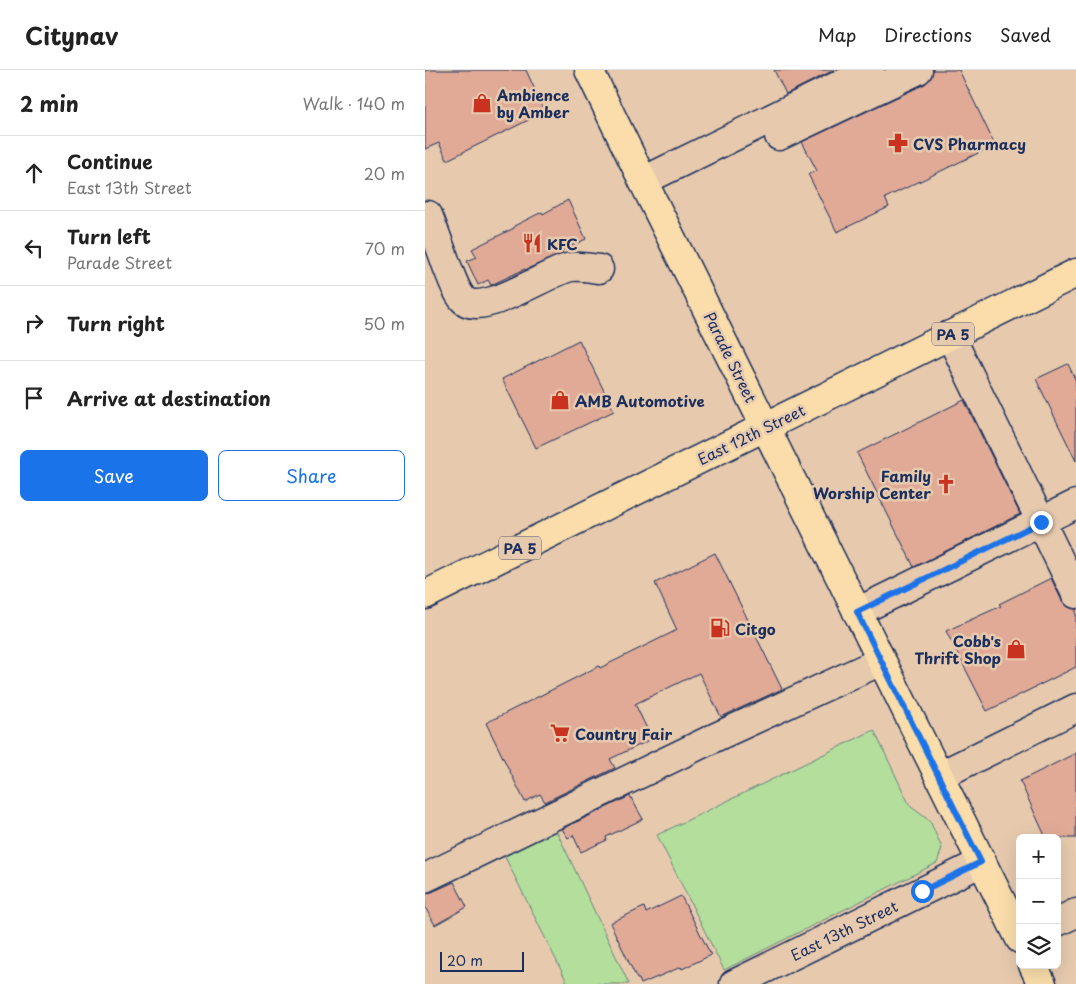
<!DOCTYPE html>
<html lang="en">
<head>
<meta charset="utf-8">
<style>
	:root { --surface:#fff; --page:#f6f6f6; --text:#222; --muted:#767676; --line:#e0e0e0; --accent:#1a73e8 }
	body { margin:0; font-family:"Playpen Sans",sans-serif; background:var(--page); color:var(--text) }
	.controls { position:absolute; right:15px; bottom:15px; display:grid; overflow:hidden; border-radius:8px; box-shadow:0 5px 20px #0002 }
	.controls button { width:45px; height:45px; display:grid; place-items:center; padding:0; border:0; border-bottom:1px solid var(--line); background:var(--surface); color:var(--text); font:25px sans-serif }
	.scale { position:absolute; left:15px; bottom:12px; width:84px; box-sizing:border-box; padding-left:5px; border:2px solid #1b2f5e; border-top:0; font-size:14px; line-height:18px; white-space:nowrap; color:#1b2f5e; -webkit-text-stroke:4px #e7caae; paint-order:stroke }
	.stop { position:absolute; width:15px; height:15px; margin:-11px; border:4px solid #1a73e8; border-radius:50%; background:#fff }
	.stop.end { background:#1a73e8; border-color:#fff; box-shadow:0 1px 5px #0008 }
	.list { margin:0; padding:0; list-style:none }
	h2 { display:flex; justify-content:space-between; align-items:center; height:65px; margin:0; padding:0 20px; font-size:21px }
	h2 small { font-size:16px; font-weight:400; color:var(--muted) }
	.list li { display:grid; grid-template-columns:32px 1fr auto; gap:15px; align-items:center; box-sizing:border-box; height:75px; padding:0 20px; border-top:1px solid var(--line) }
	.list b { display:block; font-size:19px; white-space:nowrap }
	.list p { margin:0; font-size:16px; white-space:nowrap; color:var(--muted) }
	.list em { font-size:16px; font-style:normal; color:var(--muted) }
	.actions { display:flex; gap:10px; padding:15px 20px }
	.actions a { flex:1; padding:11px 0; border:1px solid var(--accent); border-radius:8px; text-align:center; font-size:18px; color:var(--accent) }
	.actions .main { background:var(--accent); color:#fff }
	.icon { flex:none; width:28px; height:28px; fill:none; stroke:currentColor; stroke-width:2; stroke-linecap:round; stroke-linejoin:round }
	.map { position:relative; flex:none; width:651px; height:914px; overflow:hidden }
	header { display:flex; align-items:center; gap:30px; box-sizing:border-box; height:70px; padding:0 25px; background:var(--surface); border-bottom:1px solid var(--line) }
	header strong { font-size:24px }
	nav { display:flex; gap:28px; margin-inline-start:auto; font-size:18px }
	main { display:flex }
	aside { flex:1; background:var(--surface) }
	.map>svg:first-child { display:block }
	.green { fill:#b3de9b; stroke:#67867c }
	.building { fill:#e1aa97; stroke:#1b2f5e }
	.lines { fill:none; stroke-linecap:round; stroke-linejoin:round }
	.minor-casing { stroke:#1b2f5e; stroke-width:31 }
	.major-casing { stroke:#1b2f5e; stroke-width:31 }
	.minor { stroke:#e7caae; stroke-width:28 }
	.major { stroke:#faddab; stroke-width:28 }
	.route { stroke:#1a73e8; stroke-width:6 }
	.labels { text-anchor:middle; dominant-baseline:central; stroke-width:5; stroke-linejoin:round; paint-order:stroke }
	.shield { fill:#e7caae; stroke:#585e76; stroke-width:1 }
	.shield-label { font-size:14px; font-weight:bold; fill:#1b2f5e }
	.poi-label { font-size:15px; font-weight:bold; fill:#1b2f5e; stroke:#e7caae; text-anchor:start }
	.street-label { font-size:15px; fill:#1b2f5e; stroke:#e7caae }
</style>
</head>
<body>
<header>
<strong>Citynav</strong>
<nav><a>Map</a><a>Directions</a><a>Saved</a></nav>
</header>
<main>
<aside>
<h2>2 min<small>Walk · 140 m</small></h2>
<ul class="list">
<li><svg class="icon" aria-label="ahead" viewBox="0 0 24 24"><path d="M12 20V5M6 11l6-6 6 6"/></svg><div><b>Continue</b><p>East 13th Street</p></div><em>20 m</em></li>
<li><svg class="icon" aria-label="left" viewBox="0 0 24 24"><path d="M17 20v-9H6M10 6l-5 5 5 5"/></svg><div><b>Turn left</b><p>Parade Street</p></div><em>70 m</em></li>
<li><svg class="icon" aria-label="right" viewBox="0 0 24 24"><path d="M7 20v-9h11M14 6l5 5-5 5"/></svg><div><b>Turn right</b></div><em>50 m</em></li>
<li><svg class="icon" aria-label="arrive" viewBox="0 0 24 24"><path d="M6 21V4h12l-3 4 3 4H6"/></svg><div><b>Arrive at destination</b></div></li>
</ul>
<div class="actions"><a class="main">Save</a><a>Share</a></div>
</aside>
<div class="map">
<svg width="651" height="914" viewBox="0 0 651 914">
	<rect width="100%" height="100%" fill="#e7caae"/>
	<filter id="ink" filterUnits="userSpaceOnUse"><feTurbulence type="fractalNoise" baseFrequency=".02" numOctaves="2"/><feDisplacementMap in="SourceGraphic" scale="10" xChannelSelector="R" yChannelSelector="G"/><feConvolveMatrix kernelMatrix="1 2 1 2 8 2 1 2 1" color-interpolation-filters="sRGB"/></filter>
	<g filter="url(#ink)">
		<!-- green -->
		<g class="green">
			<polygon points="449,660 485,736 505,751 517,778 512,793 299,900 232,765"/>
			<polygon points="131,760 204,914 143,914 78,783"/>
		</g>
		<!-- building -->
		<g class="building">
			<polygon points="0,0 101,0 120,42 22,90 14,73 0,79"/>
			<polygon points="349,0 409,0 361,24"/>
			<polygon points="508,0 534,0 570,75 460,128 464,137 412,162 383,104 392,101 377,72 500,14 506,8"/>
			<polygon points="143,130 161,169 137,180 138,183 100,200 100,199 66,215 63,210 53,215 42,191 52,187 47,179 89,158 89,156 117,142 118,144"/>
			<polygon points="154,270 189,341 111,378 77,309"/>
			<polygon points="643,294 651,311 651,391 611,309"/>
			<polygon points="539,330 595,444 489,497 432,383"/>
			<polygon points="290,483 357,619 296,647 274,603 210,634 227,669 185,689 190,698 120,732 115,724 100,732 61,653 174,596 175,598 252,560 230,513"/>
			<polygon points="626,508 637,531 643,537 651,539 651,597 562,641 521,561 576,536 574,534"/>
			<polygon points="651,683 651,768 621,768 595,711"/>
			<polygon points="205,726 218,749 181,767 182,770 156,782 148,765 143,768 137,759"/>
			<polygon points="29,812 42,837 10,855 0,837 0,823 7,822"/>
			<polygon points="256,826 286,885 257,899 256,897 216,914 214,909 212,909 185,853 219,837 221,843"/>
		</g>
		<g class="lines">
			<defs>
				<g id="minor">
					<polyline points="354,66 493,0"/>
					<polyline points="218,111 445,0"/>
					<path d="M 3,145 C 10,162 16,179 22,196 C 26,206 30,219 37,228 C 54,251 124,200 147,197 C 155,196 166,198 174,199"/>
					<polyline points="525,265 651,524"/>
					<polyline points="432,542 651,434"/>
					<polyline points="514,706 651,638"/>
					<polyline points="0,808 291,667 456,591"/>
					<polyline points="632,852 651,843"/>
					<polyline points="309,914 557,792"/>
				</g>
				<g id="major">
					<polyline points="164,0 218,111 595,869"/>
					<polyline points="0,525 651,203"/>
					<polyline points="608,895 617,914"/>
				</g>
			</defs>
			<!-- minor casing -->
			<use href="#minor" class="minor-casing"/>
			<!-- major casing -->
			<use href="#major" class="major-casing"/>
			<!-- minor -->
			<use href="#minor" class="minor"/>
			<!-- major -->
			<use href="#major" class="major"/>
		</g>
	</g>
	<g class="lines" filter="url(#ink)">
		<!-- route -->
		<polyline class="route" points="497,821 556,792 432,542 616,452"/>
	</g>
	<!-- icons -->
	<defs>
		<symbol id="shop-bare" viewBox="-9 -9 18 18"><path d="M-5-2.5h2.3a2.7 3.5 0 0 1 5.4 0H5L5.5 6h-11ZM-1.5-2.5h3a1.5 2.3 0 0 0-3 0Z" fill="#c8321e" stroke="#e7caae" stroke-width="2.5" paint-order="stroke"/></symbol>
		<symbol id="pharmacy-bare" viewBox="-9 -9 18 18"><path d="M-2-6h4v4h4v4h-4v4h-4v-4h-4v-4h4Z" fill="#c8321e" stroke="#e7caae" stroke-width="2.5" paint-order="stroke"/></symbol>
		<symbol id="restaurant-bare" viewBox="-9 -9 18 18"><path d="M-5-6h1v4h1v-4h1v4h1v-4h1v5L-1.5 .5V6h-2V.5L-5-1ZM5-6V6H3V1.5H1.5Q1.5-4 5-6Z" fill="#c8321e" stroke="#e7caae" stroke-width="2.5" paint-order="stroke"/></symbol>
		<symbol id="church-bare" viewBox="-9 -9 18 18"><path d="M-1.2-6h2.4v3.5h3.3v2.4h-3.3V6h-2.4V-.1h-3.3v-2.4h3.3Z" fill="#c8321e" stroke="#e7caae" stroke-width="2.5" paint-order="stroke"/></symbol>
		<symbol id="fuel-bare" viewBox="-9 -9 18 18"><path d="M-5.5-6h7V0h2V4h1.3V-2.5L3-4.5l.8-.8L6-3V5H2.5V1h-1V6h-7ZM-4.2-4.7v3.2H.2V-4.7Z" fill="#c8321e" stroke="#e7caae" stroke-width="2.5" paint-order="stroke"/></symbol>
		<symbol id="supermarket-bare" viewBox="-9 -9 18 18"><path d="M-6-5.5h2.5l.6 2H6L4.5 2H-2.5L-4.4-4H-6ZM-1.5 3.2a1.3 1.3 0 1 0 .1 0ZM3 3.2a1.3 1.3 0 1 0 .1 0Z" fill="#c8321e" stroke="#e7caae" stroke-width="2.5" paint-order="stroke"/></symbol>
	</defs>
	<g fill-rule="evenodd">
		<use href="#shop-bare" x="43" y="19" width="28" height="28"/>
		<use href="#pharmacy-bare" x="459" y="59" width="28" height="28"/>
		<use href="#restaurant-bare" x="93" y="159" width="28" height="28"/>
		<use href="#shop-bare" x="121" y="316" width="28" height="28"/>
		<use href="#church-bare" x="507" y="400" width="28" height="28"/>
		<use href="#fuel-bare" x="281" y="544" width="28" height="28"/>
		<use href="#shop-bare" x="577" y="565" width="28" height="28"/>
		<use href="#supermarket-bare" x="121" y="649" width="28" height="28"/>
	</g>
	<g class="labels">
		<!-- shield labels -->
		<g class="shield">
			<rect x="507" y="252.5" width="42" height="23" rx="4"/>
			<rect x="74" y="466.5" width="42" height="23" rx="4"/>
		</g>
		<g class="shield-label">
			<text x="528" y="264">PA 5</text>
			<text x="95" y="478">PA 5</text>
		</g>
		<!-- poi labels -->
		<g class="poi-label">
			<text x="72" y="24">Ambience<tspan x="72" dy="17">by Amber</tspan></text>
			<text x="488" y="73">CVS Pharmacy</text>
			<text x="122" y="173">KFC</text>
			<text x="150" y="330">AMB Automotive</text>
			<text x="506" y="405" text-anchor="end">Family<tspan x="506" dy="17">Worship Center</tspan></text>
			<text x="310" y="558">Citgo</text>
			<text x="576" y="570" text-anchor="end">Cobb's<tspan x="576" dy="17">Thrift Shop</tspan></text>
			<text x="150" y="663">Country Fair</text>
		</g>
		<!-- street labels -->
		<g class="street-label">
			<text transform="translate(306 287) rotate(64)">Parade Street</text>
			<text transform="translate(326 364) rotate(-26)">East 12th Street</text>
			<text transform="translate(419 860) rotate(-26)">East 13th Street</text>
		</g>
	</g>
</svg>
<div class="controls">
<button>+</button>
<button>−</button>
<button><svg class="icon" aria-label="layers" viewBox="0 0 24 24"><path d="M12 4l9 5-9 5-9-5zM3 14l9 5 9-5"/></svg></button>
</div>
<div class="scale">20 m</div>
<div class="stop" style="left:497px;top:821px"></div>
<div class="stop end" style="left:616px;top:452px"></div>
</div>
</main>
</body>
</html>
